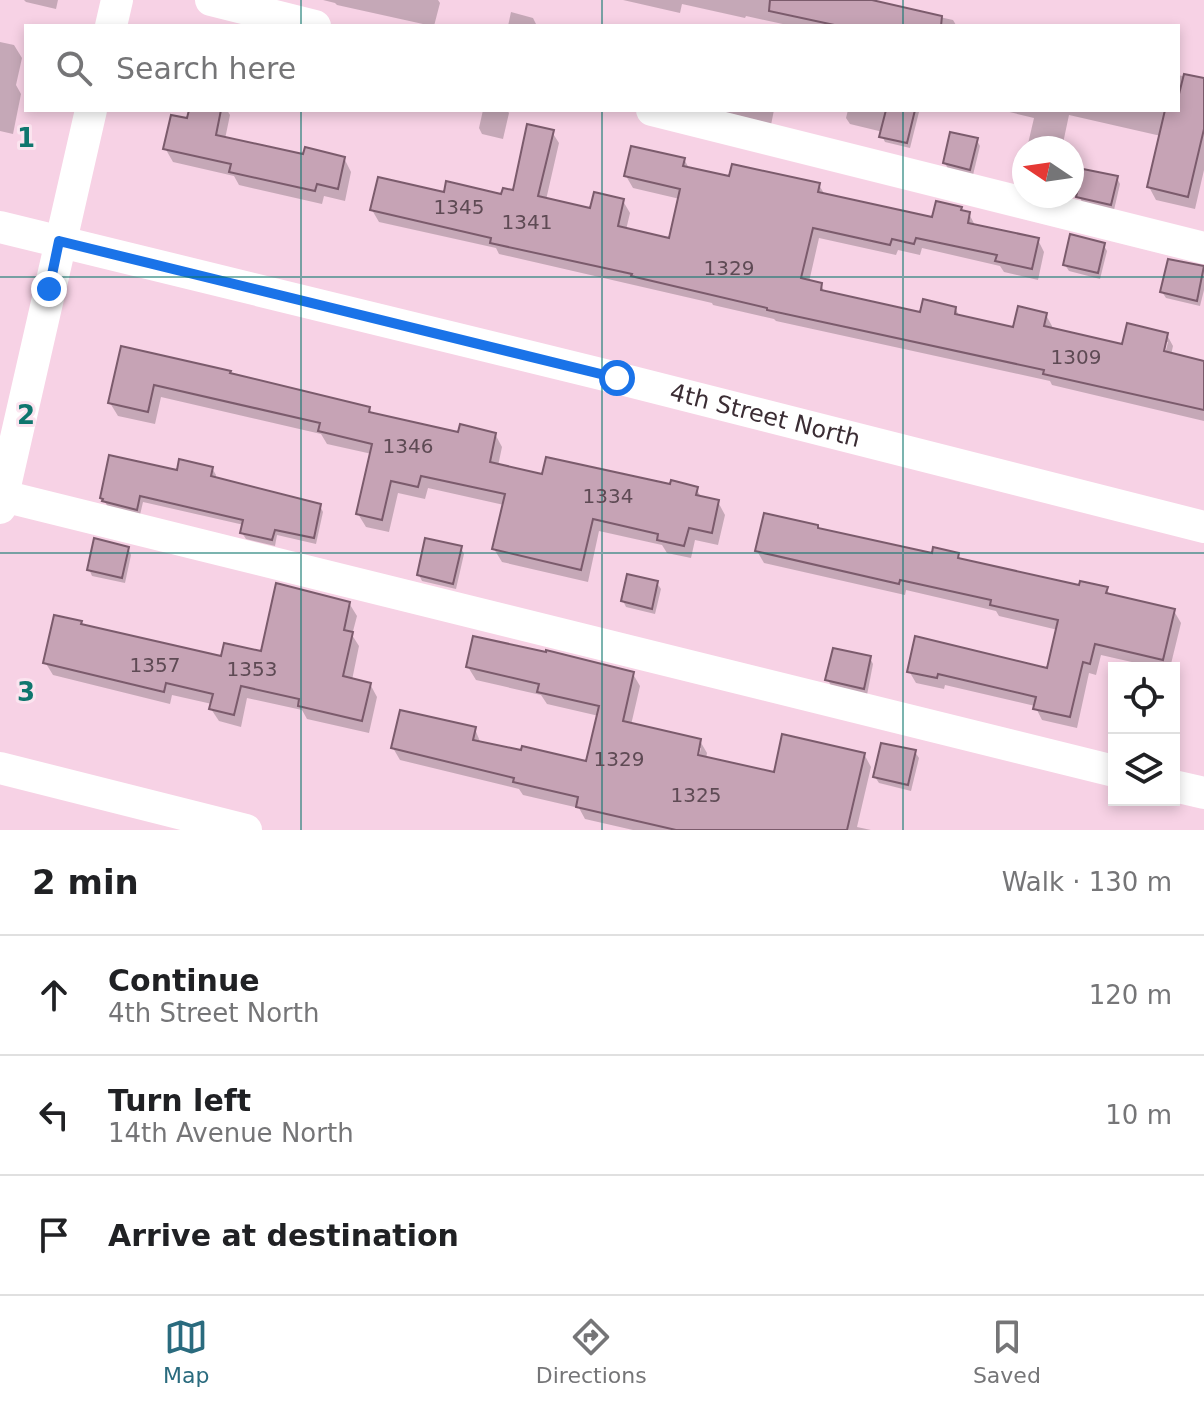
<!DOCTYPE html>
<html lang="en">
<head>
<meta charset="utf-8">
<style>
	:root { --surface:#fff; --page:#f6f6f6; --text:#202124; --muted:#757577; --line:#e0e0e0; --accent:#2a6b7e }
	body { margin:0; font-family:"DejaVu Sans",sans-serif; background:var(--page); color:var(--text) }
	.controls { position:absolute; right:24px; bottom:24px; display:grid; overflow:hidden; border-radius:0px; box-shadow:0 4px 12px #0003 }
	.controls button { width:72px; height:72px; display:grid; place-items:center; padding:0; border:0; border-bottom:2px solid var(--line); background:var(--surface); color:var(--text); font:40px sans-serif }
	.compass { position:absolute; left:1012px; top:136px; width:72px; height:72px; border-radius:50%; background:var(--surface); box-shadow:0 4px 12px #0003; rotate:283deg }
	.stop { position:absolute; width:24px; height:24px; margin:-18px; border:6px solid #1a73e8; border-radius:50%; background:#fff }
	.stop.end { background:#1a73e8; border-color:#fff; box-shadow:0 2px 8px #0008 }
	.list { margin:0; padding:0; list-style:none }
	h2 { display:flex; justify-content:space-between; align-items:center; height:104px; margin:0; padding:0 32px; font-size:34px }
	h2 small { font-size:26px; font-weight:400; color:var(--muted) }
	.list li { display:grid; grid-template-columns:52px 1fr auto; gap:24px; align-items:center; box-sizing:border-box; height:120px; padding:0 32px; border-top:2px solid var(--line) }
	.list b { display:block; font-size:30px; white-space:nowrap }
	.list p { margin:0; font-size:26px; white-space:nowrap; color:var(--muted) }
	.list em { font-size:26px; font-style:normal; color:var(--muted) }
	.icon { flex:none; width:44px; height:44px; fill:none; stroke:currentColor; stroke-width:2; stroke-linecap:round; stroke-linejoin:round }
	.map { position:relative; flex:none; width:1204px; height:830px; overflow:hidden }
	.search { position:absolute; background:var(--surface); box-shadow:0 4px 12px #0003; left:24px; right:24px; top:24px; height:88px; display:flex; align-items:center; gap:20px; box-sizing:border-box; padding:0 28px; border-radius:0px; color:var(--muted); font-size:30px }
	.sheet { height:464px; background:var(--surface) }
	nav { display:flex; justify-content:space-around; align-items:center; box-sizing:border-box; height:112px; border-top:2px solid var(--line); background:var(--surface); font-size:22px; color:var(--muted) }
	nav a { display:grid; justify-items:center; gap:4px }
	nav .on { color:var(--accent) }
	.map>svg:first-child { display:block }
	.shadow { fill:#0003; fill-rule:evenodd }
	.building { fill:#c6a3b5; stroke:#7b5b6c; stroke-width:2 }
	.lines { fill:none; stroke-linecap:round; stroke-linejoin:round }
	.minor { stroke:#fff; stroke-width:32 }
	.route { stroke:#1a73e8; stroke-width:10 }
	.grid { fill:none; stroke:#0f766e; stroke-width:2; stroke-opacity:0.55 }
	.labels { text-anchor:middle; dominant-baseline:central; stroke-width:6; stroke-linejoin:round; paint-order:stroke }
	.number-label { font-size:20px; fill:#5e4a54 }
	.street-label { font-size:24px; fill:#3b2d34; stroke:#fbe4ef }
	.grid-label { font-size:26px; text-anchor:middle; font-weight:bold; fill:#0f766e; stroke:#fbe4ef; stroke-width:6; stroke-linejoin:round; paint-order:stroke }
</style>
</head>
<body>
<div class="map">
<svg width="1204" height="830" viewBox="0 0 1204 830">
	<rect width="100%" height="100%" fill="#f7d2e5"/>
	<!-- shadow -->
	<g class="shadow">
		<polygon points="24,0 58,0 56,9 26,2"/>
		<polygon points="323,0 438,0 440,3 434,26 432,26 337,5 335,3"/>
		<polygon points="623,0 863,0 953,20 956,25 962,26 792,26 746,16 745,18 682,4 680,13"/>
		<polygon points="511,12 533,18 537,26 508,26"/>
		<polygon points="0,42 14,45 22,58 16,85 21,94 13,134 0,131"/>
		<polygon points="1178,75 1204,81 1204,170 1195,209 1156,200 1149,187 1161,136 1069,115 1062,148 1027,148 1034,118 1001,110 1178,110"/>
		<polygon points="191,110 227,110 230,115 225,139 304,157 344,158 351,172 345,201 324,196 322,204 239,185 234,176 173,162 165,148 188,120"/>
		<polygon points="483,110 507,110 509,113 503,139 482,134 479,128"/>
		<polygon points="710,110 774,110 771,125"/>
		<polygon points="848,110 917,110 919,112 910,148 885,142 882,136 883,132 850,124 846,118"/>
		<path d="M 552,132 L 559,143 L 546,200 L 592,210 L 623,201 L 630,213 L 626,230 L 670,240 L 680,199 L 633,188 L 626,176 L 684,159 L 690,170 L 730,179 L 819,185 L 825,195 L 934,219 L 962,213 L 969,214 L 976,227 L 1038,240 L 1044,252 L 1038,280 L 1004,272 L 1000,266 L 922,248 L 920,255 L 898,250 L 896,255 L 819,238 L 809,282 L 821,285 L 825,293 L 922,315 L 955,308 L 960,317 L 1015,329 L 1046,315 L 1052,326 L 1052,330 L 1124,346 L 1167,335 L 1173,346 L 1171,355 L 1204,363 L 1204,421 L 1052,385 L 1050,381 L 776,321 L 774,319 L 713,305 L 712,303 L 499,254 L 496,248 L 379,222 L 372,210 L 445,195 L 503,196 L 514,193 ZM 1164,342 L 1168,342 L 1163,362 Z"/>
		<polygon points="976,139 980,146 973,175 948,169 945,163"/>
		<polygon points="1117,178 1120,184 1114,210 1082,202 1079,196"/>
		<polygon points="1103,244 1107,251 1100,279 1069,271 1065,265"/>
		<polygon points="1169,261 1204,268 1204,290 1200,306 1166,298 1162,292"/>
		<polygon points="122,349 369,408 372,414 459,434 495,434 502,447 498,466 543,476 696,488 702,499 718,502 725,515 718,545 695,540 691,558 667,553 662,545 599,531 588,582 502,562 494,549 504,505 428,488 425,499 398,493 389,532 366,527 358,514 372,454 327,444 321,434 161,397 155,424 118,416 110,403"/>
		<polygon points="212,468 216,475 215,479 320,506 323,512 316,544 277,535 275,546 246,539 242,533 244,525 143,502 140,515 108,507 102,497 178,472"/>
		<polygon points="818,530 934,556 958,555 961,560 1081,587 1106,589 1111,596 1174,611 1181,623 1170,668 1158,668 1101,655 1096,675 1089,673 1077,728 1042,720 1035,706 945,685 944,689 916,683 909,671 1049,670 1058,630 999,616 996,611 906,590 905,595 764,563 757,551"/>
		<polygon points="128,548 131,555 125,583 92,576 89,569"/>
		<polygon points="461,548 464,554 456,589 422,581 419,575"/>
		<polygon points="657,583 661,589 655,614 626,607 623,601"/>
		<polygon points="349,603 357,616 352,635 359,646 352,680 370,684 377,697 369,733 307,719 302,710 247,698 241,727 219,721 211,709 212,704 172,695 170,704 53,675 45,662 81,623 83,626 223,658 262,653"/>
		<polygon points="870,658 873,664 867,695 831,686 828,680"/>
		<path d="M 468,667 L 633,674 L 640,686 L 631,725 L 700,741 L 707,753 L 706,759 L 775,774 L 864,754 L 871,767 L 857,827 L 871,830 L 633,830 L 585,819 L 579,808 L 523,795 L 519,789 L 400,760 L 393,748 L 475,729 L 481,744 L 588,764 L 599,716 L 547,704 L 541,695 L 476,680 ZM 697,748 L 701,748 L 697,765 Z"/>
		<polygon points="915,752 919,758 911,791 879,783 875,777"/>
	</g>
	<!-- building -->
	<g class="building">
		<polygon points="770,0 872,0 942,16 941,26 839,26 769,11"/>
		<polygon points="1184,74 1204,78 1204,129 1188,197 1147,187 1165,110 1178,110 1178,98"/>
		<polygon points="189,110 221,110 216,135 303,154 305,147 345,157 338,189 317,184 315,191 229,172 231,164 163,149 171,115 187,118"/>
		<polygon points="886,110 915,110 907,143 879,137"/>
		<polygon points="527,124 554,130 538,196 590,208 594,192 624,199 618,226 669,238 680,189 624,176 631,146 685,158 683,166 729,176 732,164 820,183 818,192 932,217 936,201 962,207 961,210 970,212 968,223 1039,238 1032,269 995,261 997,255 916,238 914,244 892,239 890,245 813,228 801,278 822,283 821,290 920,312 923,299 956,307 955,314 1013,327 1018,306 1047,313 1044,326 1122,344 1127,323 1168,333 1164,351 1204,361 1204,410 1043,374 1044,370 767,310 767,308 631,276 632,274 490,243 491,238 370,210 378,177 444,192 446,181 501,194 503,188 513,190"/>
		<polygon points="950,132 978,138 970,170 943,163"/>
		<polygon points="1083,169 1118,176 1111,205 1076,197"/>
		<polygon points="1070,234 1105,243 1098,273 1063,265"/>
		<polygon points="1168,259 1204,266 1197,301 1160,292"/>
		<polygon points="121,346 231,371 230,373 370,407 369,412 458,432 460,424 496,433 490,462 542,474 546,457 670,484 671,480 698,487 696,495 719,500 712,533 689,528 684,546 657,540 658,534 593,519 581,570 492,549 505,494 421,476 418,487 391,481 382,520 356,514 372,444 318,431 320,423 154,385 148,412 108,403"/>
		<polygon points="109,455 177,470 179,459 213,467 211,476 321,504 314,538 275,530 272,540 240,533 243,520 140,496 137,510 102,501 103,499 100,498"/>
		<polygon points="764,513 818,525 818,528 932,553 933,547 959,553 958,558 1079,585 1080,581 1108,587 1106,593 1175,609 1163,660 1095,644 1090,664 1083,662 1070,717 1033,709 1036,697 938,674 937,678 907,672 915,636 1047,668 1058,620 990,605 991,600 900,580 899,584 755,551"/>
		<polygon points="94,538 129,547 122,578 87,570"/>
		<polygon points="425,538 462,546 453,584 417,575"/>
		<polygon points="627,574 658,581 652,609 621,601"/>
		<polygon points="276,583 350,602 344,630 353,632 343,676 371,683 362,721 298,706 299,699 241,686 234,715 209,709 213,694 166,683 164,692 43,663 54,615 82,621 81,624 221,656 224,643 261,651"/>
		<polygon points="473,636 546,652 546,650 634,672 623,721 701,739 698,755 774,772 782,734 865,753 847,830 676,830 576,807 578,797 513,782 514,778 391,748 400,710 476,727 473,740 521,750 522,746 586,761 599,706 537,692 539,684 466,667"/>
		<polygon points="833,648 871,656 864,689 825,680"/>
		<polygon points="881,743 916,750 908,785 873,777"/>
	</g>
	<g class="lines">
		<!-- minor -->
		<g class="minor">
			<polyline points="211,0 315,26"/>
			<polyline points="111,26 117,0"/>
			<polyline points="652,110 1204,248"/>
			<path id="s1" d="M 0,227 L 617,378 L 1204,527"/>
			<polyline points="3,496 1114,771"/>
			<polyline points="0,508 91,110"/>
			<polyline points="0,768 246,830"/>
			<polyline points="1174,786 1204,793"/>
		</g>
	</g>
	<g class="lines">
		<!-- route -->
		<polyline class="route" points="49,289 59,241 617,378"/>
	</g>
	<!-- grid -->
	<path class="grid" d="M 301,0 L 301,26M 602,0 L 602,26M 903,0 L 903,26M 301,110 L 301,830M 602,110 L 602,830M 903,110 L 903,830M 0,277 L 1204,277M 0,553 L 1204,553"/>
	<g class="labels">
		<!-- number labels -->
		<g class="number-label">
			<text x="459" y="207">1345</text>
			<text x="527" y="222">1341</text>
			<text x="729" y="268">1329</text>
			<text x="1076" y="357">1309</text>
			<text x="408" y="446">1346</text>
			<text x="608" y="496">1334</text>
			<text x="155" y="665">1357</text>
			<text x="252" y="669">1353</text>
			<text x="619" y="759">1329</text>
			<text x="696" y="795">1325</text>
		</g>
		<!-- street labels -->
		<g class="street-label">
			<text stroke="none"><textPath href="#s1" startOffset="788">4th Street North</textPath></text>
		</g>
	</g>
	<g class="grid-label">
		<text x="26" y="147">1</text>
		<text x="26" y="424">2</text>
		<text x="26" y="701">3</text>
	</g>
</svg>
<div class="controls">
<button><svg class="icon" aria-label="locate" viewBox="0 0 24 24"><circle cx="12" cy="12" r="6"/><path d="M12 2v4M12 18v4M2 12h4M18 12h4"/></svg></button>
<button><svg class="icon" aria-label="layers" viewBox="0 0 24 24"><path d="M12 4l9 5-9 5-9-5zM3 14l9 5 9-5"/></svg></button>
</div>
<svg class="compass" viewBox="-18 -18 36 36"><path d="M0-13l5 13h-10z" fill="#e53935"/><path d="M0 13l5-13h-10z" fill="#757577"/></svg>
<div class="stop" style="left:617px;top:378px"></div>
<div class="stop end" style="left:49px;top:289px"></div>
<div class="search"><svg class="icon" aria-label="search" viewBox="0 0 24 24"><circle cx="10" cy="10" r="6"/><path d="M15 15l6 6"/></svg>Search here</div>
</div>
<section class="sheet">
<h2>2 min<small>Walk · 130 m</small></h2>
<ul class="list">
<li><svg class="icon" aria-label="ahead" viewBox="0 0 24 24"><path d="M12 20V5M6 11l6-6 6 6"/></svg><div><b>Continue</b><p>4th Street North</p></div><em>120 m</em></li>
<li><svg class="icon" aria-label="left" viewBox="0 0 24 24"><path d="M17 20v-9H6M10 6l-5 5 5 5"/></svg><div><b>Turn left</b><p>14th Avenue North</p></div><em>10 m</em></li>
<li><svg class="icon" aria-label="arrive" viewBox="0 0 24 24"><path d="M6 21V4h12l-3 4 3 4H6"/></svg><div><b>Arrive at destination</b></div></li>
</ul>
</section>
<nav>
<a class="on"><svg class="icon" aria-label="map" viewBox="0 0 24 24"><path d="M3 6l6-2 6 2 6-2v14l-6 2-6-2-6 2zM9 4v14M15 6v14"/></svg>Map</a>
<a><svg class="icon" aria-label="directions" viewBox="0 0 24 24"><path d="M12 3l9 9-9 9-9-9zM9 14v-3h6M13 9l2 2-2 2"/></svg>Directions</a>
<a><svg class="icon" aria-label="saved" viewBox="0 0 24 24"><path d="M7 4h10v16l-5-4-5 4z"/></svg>Saved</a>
</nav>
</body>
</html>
